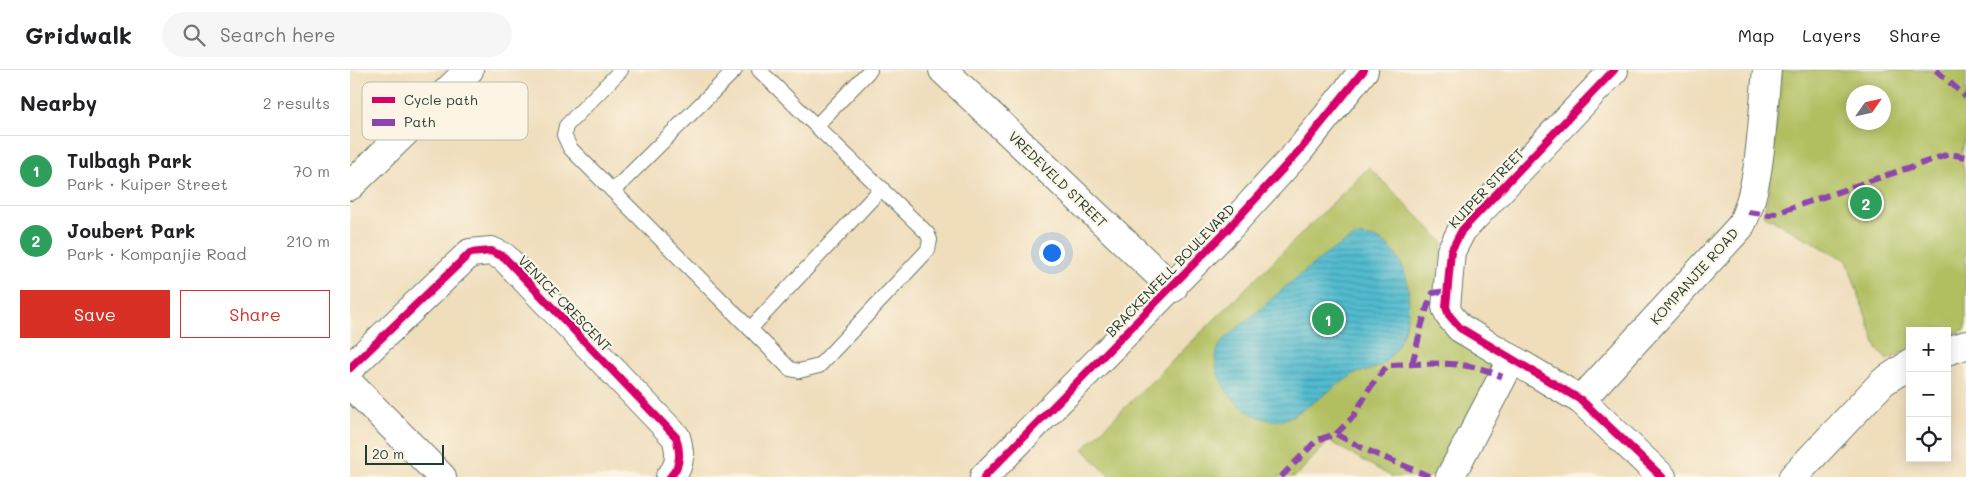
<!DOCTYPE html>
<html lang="en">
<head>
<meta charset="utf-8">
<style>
	:root { --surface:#fff; --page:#f6f6f6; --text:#202124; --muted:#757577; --line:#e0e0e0; --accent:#d93025 }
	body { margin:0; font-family:Mali,sans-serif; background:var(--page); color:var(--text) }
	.controls { position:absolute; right:15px; bottom:15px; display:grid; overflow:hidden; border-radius:0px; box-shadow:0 2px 12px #0003 }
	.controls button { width:45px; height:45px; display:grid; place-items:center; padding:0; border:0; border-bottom:1px solid var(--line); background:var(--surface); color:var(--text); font:25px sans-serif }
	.compass { position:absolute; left:1496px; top:15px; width:45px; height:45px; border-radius:50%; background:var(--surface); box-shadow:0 2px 12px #0003; rotate:56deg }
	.scale { position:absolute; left:15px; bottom:12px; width:79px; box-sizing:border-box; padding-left:5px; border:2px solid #1f3d34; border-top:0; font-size:14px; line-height:18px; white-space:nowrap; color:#1f3d34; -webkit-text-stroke:4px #fcf5e5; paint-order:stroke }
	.you { position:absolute; left:701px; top:182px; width:18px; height:18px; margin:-12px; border:4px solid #fff; border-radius:50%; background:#1a73e8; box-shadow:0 0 0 8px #1a73e833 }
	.badge { display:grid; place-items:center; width:32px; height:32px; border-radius:50%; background:var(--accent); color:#fff; font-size:16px; font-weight:700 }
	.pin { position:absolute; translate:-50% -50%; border:2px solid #fff; box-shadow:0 1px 5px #0006 }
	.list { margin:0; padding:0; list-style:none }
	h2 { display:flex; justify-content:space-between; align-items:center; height:65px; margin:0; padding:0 20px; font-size:21px }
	h2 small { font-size:16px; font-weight:400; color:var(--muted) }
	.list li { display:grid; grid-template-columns:32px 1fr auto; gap:15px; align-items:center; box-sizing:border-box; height:70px; padding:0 20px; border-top:1px solid var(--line) }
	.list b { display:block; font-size:19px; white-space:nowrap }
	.list p { margin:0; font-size:16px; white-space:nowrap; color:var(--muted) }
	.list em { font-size:16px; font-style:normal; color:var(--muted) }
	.actions { display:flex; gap:10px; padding:15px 20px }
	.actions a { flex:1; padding:11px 0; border:1px solid var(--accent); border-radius:0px; text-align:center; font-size:18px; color:var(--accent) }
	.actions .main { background:var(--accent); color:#fff }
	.icon { flex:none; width:28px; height:28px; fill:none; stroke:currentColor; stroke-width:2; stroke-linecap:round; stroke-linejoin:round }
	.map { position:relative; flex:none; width:1616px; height:407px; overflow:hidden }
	header { display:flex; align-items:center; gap:30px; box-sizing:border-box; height:70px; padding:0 25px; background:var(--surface); border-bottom:1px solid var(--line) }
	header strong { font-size:24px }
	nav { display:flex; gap:28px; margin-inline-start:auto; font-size:18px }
	.search { width:350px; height:45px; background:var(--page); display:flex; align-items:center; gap:12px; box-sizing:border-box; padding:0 18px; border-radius:28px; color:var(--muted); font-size:19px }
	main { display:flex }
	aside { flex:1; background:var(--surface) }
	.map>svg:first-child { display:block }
	.green { fill:#b1bf61; stroke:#687e4a; fill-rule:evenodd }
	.water { fill:url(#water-rules); stroke:#387c82 }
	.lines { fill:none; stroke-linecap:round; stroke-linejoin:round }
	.service-casing { stroke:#687563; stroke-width:16 }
	.minor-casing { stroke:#687563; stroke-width:30 }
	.tertiary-casing { stroke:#687563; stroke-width:30 }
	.service { stroke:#fff; stroke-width:14 }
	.minor { stroke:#fff; stroke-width:28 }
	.tertiary { stroke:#fff; stroke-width:28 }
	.quiet { stroke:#8e44ad; stroke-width:6; stroke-dasharray:12 6; stroke-linecap:butt }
	.cycleway-casing { stroke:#fcf5e5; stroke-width:11 }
	.cycleway { stroke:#d6006c; stroke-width:8 }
	.labels { text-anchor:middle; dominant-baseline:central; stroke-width:4.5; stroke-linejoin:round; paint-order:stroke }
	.street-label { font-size:14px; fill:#1f3d34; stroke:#fcf5e5 }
	.key { fill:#fcf5e5; stroke:#babeb0; stroke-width:1 }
	.key-label { font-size:14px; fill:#1f3d34 }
</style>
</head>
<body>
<header>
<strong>Gridwalk</strong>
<div class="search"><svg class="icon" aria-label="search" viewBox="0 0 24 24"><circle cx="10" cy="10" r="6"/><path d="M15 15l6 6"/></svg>Search here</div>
<nav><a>Map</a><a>Layers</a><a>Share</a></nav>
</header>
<main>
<aside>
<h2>Nearby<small>2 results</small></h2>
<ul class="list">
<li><span class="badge" style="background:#2e9e5b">1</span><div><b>Tulbagh Park</b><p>Park · Kuiper Street</p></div><em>70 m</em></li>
<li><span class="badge" style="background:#2e9e5b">2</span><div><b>Joubert Park</b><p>Park · Kompanjie Road</p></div><em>210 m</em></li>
</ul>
<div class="actions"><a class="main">Save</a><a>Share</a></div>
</aside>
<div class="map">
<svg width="1616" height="407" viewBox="0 0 1616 407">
	<defs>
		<pattern id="water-rules" width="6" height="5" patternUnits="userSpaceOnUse" patternTransform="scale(1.25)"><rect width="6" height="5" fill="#52bbcf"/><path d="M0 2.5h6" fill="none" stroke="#4399a9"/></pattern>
	</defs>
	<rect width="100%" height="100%" fill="#fcf5e5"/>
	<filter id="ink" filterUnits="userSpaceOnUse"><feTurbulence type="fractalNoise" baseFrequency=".02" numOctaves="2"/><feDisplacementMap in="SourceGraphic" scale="10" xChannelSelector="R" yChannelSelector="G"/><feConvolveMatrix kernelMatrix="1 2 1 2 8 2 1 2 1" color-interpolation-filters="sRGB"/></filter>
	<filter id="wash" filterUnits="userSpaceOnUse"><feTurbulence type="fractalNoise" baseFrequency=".0096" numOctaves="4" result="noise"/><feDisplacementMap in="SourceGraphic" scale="20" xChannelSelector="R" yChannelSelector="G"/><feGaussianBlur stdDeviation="1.12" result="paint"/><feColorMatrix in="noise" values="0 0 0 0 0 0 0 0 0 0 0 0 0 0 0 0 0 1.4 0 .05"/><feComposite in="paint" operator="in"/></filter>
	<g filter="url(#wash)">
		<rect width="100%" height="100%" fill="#efddbb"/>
		<!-- green -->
		<g class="green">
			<path d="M 1432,0 L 1616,0 L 1616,62 L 1611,88 L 1616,108 L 1616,259 L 1597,266 L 1597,261 L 1560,261 L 1560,280 L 1537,290 L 1527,279 L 1497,191 L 1413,145 L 1419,121 ZM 1504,22 L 1534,22 L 1534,52 L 1504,52 Z"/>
			<polygon points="1019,97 1093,172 1087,202 1140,298 1140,305 1085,407 1042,407 979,371 945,407 760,407 733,379"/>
		</g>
		<!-- water -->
		<path class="water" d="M 1009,166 C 1034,165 1050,184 1056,207 C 1064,235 1055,284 1026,298 C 1020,301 1011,301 1004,304 C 999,307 994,311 989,314 C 975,324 949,344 935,349 C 901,360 851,307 870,275 C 877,265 897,251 907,242 C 928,223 984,173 1009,166 Z"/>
	</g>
	<g filter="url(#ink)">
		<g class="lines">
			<defs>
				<g id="service">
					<polyline points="271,0 216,56 214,65 220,78 440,299 449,301 469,296 578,180 580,170 577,163 466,56 520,0"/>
					<polyline points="409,0 466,56"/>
					<polyline points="263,121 385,0"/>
					<polyline points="400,259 532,118"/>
				</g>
				<g id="minor">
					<polyline points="593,0 823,218"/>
					<polyline points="1264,0 1112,160 1101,181 1096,237 1099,245 1110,258 1231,330 1312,407"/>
					<polyline points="0,116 119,0"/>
					<polyline points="1597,281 1616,275"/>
					<path d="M 0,298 L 120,183 L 141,181 L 154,187 L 326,367 C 330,381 332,395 320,407"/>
					<polyline points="0,314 92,407"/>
					<path d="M 1231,330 L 1390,157 C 1412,117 1412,46 1417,0"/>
					<polyline points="1100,407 1162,289"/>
					<polyline points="1443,407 1533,312 1560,294"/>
				</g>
				<polyline id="tertiary" points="634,407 877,160 949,81 1014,0"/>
			</defs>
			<!-- service casing -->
			<use href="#service" class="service-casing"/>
			<!-- minor casing -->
			<use href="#minor" class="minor-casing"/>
			<!-- tertiary casing -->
			<use href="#tertiary" class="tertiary-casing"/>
			<!-- service -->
			<use href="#service" class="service"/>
			<!-- minor -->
			<use href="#minor" class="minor"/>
			<!-- tertiary -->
			<use href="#tertiary" class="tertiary"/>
			<!-- quiet -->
			<g class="quiet">
				<polyline points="1586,0 1616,27"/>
				<polyline points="1398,142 1420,145 1599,84 1616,87"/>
				<path d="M 1062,294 C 1069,270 1072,246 1083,223 L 1096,221"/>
				<path d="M 986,364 L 1004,346 L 1021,316 L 1038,295 C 1076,294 1118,289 1152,307"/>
				<polyline points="931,407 967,370 986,364 1014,379 1081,407"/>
			</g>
			<defs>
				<g id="cycleway">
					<polyline points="1264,0 1112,160 1101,181 1096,237 1099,245 1110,258 1231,330 1312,407"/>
					<path d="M 0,298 L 120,183 L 141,181 L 154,187 L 326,367 C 330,381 332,395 320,407"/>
					<polyline points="634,407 877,160 949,81 1014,0"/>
				</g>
			</defs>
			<!-- cycleway casing -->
			<use href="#cycleway" class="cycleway-casing"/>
			<!-- cycleway -->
			<use href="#cycleway" class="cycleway"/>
		</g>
	</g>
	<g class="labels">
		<!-- street labels -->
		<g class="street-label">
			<text transform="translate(708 109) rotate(44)">VREDEVELD STREET</text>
			<text transform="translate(1136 118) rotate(-47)">KUIPER STREET</text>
			<text transform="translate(820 200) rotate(-46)">BRACKENFELL BOULEVARD</text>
			<text transform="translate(1344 206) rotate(-48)">KOMPANJIE ROAD</text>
			<text transform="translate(215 233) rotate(46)">VENICE CRESCENT</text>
		</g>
	</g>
	<!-- legend -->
	<rect x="12" y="12" width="166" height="58" rx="8" class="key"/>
	<rect x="22" y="27" width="23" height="6" fill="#d6006c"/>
	<rect x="22" y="49" width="23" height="7" fill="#8e44ad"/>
	<g class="key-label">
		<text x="54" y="35">Cycle path</text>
		<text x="54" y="57">Path</text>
	</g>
</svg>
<div class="controls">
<button>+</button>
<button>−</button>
<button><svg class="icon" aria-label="locate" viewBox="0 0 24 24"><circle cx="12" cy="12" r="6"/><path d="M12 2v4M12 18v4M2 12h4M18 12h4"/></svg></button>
</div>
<svg class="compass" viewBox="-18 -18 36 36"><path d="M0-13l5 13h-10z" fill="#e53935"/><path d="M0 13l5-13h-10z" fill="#757577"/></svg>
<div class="scale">20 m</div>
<div class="you"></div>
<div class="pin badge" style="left:978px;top:249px;background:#2e9e5b">1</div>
<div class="pin badge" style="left:1516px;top:133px;background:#2e9e5b">2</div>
</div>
</main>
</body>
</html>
